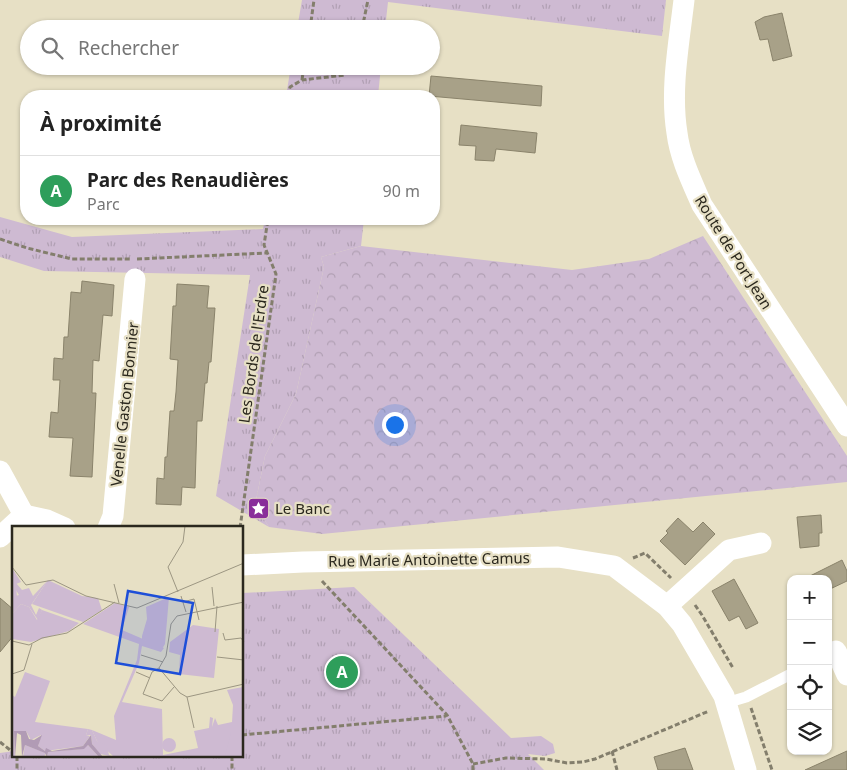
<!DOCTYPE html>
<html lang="fr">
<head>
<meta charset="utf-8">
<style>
	:root { --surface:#fff; --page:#f6f6f6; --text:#222; --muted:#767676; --line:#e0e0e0; --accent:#111827 }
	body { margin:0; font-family:"Noto Sans",sans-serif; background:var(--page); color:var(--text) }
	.controls { position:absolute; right:15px; bottom:15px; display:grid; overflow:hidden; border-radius:10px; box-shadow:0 1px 4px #0004 }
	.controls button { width:45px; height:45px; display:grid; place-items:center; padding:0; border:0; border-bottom:1px solid var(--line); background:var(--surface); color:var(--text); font:25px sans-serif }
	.you { position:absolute; left:394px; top:424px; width:18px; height:18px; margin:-12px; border:4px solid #fff; border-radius:50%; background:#1a73e8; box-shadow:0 0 0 8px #1a73e833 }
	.badge { display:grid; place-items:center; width:32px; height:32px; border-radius:50%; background:var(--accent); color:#fff; font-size:16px; font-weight:700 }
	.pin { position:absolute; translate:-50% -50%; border:2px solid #fff; box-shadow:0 1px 5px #0006 }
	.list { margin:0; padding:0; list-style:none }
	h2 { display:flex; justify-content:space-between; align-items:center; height:65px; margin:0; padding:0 20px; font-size:21px }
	h2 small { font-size:16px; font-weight:400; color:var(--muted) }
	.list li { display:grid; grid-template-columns:32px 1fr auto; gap:15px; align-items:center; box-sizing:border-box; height:70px; padding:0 20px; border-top:1px solid var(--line) }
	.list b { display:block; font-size:19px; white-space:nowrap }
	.list p { margin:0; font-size:16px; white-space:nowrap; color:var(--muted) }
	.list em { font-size:16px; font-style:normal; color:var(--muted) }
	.icon { flex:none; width:28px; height:28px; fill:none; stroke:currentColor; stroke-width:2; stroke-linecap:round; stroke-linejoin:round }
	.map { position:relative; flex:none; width:847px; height:770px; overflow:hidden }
	.search { position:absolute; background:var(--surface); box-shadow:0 1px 4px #0004; left:20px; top:20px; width:420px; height:55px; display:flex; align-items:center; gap:12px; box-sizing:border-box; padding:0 18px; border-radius:28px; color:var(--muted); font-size:19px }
	.panel { position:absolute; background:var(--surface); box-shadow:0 1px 4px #0004; left:20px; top:90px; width:420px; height:135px; border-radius:20px }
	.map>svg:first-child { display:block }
	.grass { fill:url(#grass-tufts) }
	.forest { fill:url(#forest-crowns) }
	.building { fill:#a8a188; stroke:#8a836b }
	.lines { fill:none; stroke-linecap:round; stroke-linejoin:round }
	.path { stroke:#837e6c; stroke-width:3; stroke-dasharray:5 2.5; stroke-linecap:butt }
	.service { stroke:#fff; stroke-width:11 }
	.minor { stroke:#fff; stroke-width:21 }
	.labels { text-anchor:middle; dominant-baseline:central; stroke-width:4.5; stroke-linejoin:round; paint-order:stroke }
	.street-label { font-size:15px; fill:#2b281e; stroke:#e7e0c5 }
	.poi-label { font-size:15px; fill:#2b281e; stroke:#e7e0c5; text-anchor:start }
	.inset-road { fill:none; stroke:#9c9682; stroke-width:1 }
	.view { fill:#1d4ed8; fill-opacity:0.15; stroke:#1d4ed8; stroke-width:2.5 }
	.inset-edge { fill:none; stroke:#2b281e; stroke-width:2.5 }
</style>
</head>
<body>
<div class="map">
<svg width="847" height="770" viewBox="0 0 847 770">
	<defs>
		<pattern id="grass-tufts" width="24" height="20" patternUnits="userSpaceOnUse" patternTransform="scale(1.25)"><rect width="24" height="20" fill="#cebad2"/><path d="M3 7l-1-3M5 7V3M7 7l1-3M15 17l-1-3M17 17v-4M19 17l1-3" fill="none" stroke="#b1a0b4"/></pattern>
		<pattern id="forest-crowns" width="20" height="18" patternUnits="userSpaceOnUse" patternTransform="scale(1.25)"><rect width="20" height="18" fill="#cebad2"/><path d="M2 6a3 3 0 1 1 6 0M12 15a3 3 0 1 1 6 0" fill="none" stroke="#b1a0b4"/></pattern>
	</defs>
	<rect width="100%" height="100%" fill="#e7e0c5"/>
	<!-- grass -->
	<g class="grass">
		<polygon points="302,0 666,0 662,36 388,2 385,29 297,29"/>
		<polygon points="291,66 381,66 378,96 286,96"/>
		<polygon points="0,217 72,237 263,229 265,219 364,219 361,246 321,257 324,267 296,394 265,456 255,505 269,527 216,496 250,275 44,271 0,257"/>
		<polygon points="354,587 511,738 541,736 553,744 555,753 545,756 528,754 544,770 0,770 0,753 14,751 14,756 242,756 243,593"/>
	</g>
	<!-- forest -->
	<polygon class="forest" points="703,236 847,456 847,482 322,534 269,527 255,505 265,456 296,394 324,267 321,257 361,246 572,270 649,259"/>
	<!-- building -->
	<g class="building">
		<polygon points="782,13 792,56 773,61 768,39 760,40 755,22 764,17"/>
		<polygon points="431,76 542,86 541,106 429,96"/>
		<polygon points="461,125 537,133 535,153 496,149 494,161 475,160 476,146 459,145"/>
		<polygon points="82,281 114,285 112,316 103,315 99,361 93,360 92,393 96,393 92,477 70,476 73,438 49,437 51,412 58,413 60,380 53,380 54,358 63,359 64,337 68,337 71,292 81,293"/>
		<polygon points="177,284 209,286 207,308 215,308 211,362 209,362 207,383 205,383 202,421 197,421 195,488 182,487 181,505 156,504 157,478 164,479 165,457 167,457 170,411 174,411 176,392 178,360 170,359 173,306 176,306"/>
		<polygon points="821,515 822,533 819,533 819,546 800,548 797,517"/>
		<polygon points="678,518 693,532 703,522 715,534 685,565 660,541 668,533 666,531"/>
		<polygon points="842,560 847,571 847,581 828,590 828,579 804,579"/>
		<polygon points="734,579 758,623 746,629 739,616 729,621 712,591"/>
		<polygon points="0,598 14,610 14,635 0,652"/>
		<polygon points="685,748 693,770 658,770 654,757"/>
		<polygon points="847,751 847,770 805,770"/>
	</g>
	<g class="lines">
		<!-- path -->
		<g class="path">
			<polyline points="310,29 314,0"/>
			<polyline points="362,29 368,0"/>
			<polyline points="302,80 304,66"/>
			<polyline points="288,96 290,87 302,80 345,75 351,66"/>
			<polyline points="0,239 27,248 72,259 131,259"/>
			<polyline points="137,259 266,253"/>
			<polyline points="240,528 276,274 264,245 268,219"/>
			<polyline points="633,558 645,553 671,578"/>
			<polyline points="322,581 447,715 473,764 473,770"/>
			<polyline points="695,605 702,615 733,668"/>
			<polyline points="751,708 772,770"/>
			<polyline points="242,735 446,716"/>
			<polyline points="0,742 14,753"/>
			<polyline points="612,751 617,770"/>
			<polyline points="17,756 17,770"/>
			<polyline points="232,756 232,770"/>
			<polyline points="473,764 506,758 546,759 567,763 583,762 595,759 709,711"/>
		</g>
		<!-- service -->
		<polyline class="service" points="726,703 746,697 791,674"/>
		<!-- minor -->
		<g class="minor">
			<path d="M 684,0 C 679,43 670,90 677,133 C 680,158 692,182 702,205 L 847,426"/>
			<polyline points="0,471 24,515"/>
			<polyline points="24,515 47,520 65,528"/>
			<polyline points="108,528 113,516 135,279"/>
			<polyline points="0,537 24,515"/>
			<polyline points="242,565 303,562 558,557 614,566 667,606 682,624 724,696 746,770"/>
			<polyline points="667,606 729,550 761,543"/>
			<polyline points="836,651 847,675"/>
		</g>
	</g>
	<!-- icons -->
	<defs>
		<symbol id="sight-square" viewBox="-11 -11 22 22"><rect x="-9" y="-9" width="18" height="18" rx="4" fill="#892e9a" stroke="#e7e0c5"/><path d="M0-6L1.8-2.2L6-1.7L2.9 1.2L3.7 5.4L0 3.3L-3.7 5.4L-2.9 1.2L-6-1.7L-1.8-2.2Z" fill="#fff"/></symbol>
	</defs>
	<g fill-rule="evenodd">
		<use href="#sight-square" x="246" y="496" width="25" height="25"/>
	</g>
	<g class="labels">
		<!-- street labels -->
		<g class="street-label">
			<text transform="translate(734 252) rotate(58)">Route de Port Jean</text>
			<text transform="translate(253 354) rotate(-82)">Les Bords de l'Erdre</text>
			<text transform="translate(124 404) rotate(-84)">Venelle Gaston Bonnier</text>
			<text transform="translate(429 559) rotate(-1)">Rue Marie Antoinette Camus</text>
		</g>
		<!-- poi labels -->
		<g class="poi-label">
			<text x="275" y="508">Le Banc</text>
		</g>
	</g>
	<!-- overview -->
	<g transform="translate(12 526)">
		<rect width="231" height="231" fill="#e7e0c5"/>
		<path d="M 0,42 L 9,56 L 4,58 L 5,72 L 0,71 ZM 36,54 L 70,70 L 86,72 L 90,84 L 71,96 L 20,78 ZM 103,77 L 117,81 L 110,104 L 152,122 L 149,126 L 130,120 L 127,137 L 110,176 L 150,183 L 151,229 L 186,222 L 182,205 L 197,202 L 198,191 L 201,192 L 200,201 L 203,192 L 206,199 L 220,196 L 221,179 L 215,164 L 231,161 L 231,206 L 213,231 L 102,231 L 85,215 L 80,204 L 104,214 L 102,190 L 125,134 L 127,118 L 71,98 ZM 9,78 L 17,81 L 25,94 L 30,84 L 67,97 L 57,105 L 19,116 L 0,113 L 0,88 ZM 181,99 L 207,103 L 202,152 L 167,148 L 168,129 L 157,126 L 158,116 ZM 13,146 L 38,155 L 23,196 L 76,203 L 74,209 L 78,210 L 71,220 L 33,225 L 26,220 L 29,209 L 19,214 L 14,205 L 2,205 L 3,231 L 0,231 L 0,169 L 3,171 ZM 13,219 L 34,227 L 32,231 L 11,231 ZM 76,219 L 87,231 L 35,231 L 36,226 L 69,223 Z" fill="#cebad2"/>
		<path d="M 36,54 L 19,79 L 24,89 L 27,82 L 30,84 L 26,94 L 17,81 L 9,78 L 0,88 L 0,71 L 7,69 L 2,61 L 4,57 L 10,64 L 17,62 L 21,70 ZM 157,71 L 153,118 L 150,123 L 130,113 L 130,110 L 135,93 L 134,81 ZM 76,203 L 80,204 L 85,215 L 95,220 L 97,229 L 102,231 L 88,228 L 80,218 L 79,209 L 74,209 ZM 219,206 L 231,206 L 231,231 L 213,231 Z" fill="#cebad2"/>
		<path d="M150 219a7 7 0 1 1 14 0a7 7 0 1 1-14 0Z" fill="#cebad2"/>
		<path d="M 2,205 L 14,205 L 17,213 L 22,214 L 30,209 L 26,220 L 33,225 L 34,222 L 40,225 L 71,220 L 79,209 L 80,218 L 91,231 L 87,231 L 76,219 L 72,223 L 36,226 L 35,231 L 33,227 L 13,219 L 10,231 L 9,209 L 5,207 L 3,231 Z" fill="#b19bb5"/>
		<path class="inset-road" d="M 0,41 L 14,59 L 41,54 L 74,70 L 125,82 L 232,37M 102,58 L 107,77M 200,61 L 202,80M 166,66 L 156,41 L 171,16 L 173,0M 169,70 L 174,86M 171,76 L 182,73 L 187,94M 203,106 L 205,80M 211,107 L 213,114 L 229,112 L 232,116M 0,115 L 17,119 L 30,112 L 55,107 L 103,76M 129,129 L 151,136M 205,131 L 232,134M 147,142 L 154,130 L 159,98 L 165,90 L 232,76M 147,142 L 168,167 L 175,171 L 232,158M 147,142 L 140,146 L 131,168 L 150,175 L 162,161M 124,146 L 138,152M 0,148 L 12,144 L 20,118M 175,171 L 182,202"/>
		<path class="view" d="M 116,65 L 181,77 L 168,148 L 104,137 Z"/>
		<rect width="231" height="231" class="inset-edge"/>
	</g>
</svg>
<div class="controls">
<button>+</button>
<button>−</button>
<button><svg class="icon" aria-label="locate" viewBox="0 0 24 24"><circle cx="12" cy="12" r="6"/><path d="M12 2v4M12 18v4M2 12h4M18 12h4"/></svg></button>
<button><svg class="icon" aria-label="layers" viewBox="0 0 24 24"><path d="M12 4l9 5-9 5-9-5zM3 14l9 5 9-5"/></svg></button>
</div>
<div class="you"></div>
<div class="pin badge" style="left:342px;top:672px;background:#2e9e5b">A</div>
<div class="search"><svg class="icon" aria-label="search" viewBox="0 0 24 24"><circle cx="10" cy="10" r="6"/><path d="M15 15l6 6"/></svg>Rechercher</div>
<section class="panel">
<h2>À proximité<small></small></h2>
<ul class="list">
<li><span class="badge" style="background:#2e9e5b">A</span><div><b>Parc des Renaudières</b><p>Parc</p></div><em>90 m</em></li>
</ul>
</section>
</div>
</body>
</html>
